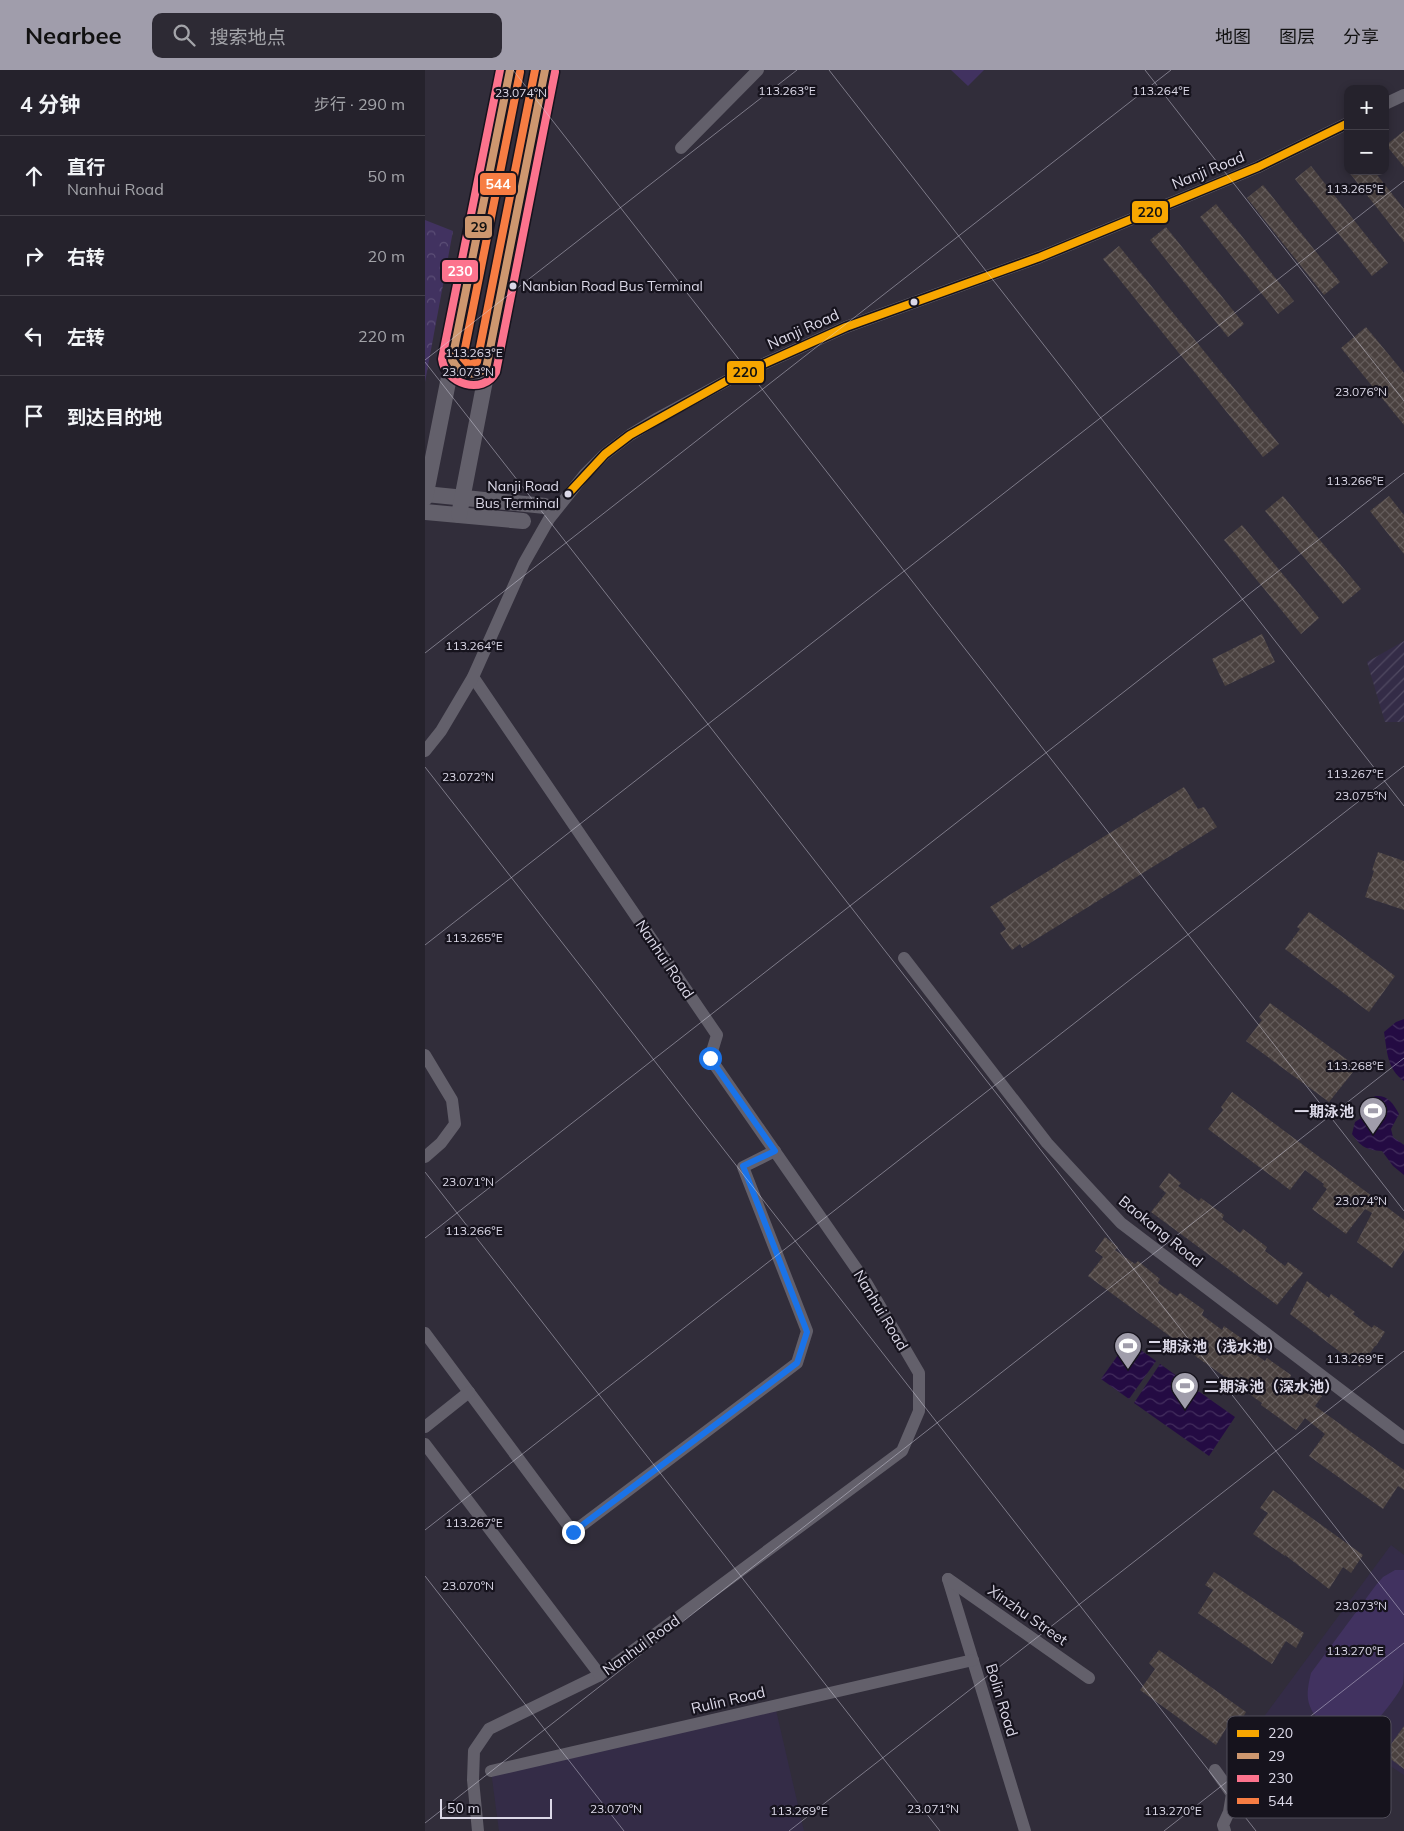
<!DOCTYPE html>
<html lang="zh">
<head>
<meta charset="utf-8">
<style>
	:root { --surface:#25222c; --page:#2d2a34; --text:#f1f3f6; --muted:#a3a4a9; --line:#423f48; --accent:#a09dab }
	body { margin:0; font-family:Mulish,"Noto Sans SC",sans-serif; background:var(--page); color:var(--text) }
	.controls { position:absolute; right:15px; top:15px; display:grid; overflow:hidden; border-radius:10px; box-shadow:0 2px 8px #0003 }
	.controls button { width:45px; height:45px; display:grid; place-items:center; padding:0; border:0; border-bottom:1px solid var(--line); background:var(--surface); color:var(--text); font:25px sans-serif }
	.scale { position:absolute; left:15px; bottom:12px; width:112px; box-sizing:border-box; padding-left:5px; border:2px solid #dcd9e8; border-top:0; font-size:14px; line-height:18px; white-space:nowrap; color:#dcd9e8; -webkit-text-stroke:4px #16131d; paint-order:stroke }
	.stop { position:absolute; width:15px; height:15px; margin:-11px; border:4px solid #1a73e8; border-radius:50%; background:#fff }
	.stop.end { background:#1a73e8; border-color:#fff; box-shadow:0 1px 5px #0008 }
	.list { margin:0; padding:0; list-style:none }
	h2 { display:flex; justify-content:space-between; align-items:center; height:65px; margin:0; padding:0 20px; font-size:21px }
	h2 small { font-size:16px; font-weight:400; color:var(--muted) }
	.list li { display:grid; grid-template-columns:32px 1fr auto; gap:15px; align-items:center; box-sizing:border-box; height:80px; padding:0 20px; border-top:1px solid var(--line) }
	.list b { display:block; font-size:19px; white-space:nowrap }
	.list p { margin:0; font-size:16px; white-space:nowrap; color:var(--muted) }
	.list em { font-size:16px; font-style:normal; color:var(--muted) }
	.icon { flex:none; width:28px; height:28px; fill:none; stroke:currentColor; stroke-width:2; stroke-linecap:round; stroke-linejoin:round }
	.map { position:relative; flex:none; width:979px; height:1761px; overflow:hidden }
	header { display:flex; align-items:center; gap:30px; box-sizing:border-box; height:70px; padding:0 25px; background:var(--accent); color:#111 }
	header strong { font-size:24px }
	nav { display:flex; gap:28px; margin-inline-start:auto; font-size:18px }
	.search { width:350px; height:45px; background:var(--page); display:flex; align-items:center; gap:12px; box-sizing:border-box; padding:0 18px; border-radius:10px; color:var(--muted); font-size:19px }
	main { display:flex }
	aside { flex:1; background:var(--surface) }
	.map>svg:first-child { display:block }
	.built { fill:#342c47 }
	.industrial { fill:url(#industrial-furrows) }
	.green { fill:#413260 }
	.park { fill:url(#park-crowns) }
	.water { fill:url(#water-waves) }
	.building { fill:url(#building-cross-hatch) }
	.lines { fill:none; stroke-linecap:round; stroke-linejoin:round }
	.minor { stroke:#63606b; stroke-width:12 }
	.tertiary { stroke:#63606b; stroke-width:16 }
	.bus-1-casing { stroke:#16131d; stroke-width:11 }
	.bus-2-casing { stroke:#16131d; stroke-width:11 }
	.bus-3-casing { stroke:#16131d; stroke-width:11 }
	.bus-4-casing { stroke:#16131d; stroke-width:11 }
	.bus-1 { stroke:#f7a600; stroke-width:8 }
	.bus-2 { stroke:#cd976f; stroke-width:8 }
	.bus-3 { stroke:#fc738d; stroke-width:8 }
	.bus-4 { stroke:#f77d43; stroke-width:8 }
	.route { stroke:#1a73e8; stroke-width:6 }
	.ticks { fill:none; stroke:#dcd9e8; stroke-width:1; stroke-opacity:0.45 }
	.bus-dot { fill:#dcd9e8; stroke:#16131d; stroke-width:2 }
	.labels { text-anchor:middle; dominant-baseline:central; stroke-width:4.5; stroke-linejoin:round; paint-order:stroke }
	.bus-label { font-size:14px; fill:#dcd9e8; stroke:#16131d; text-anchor:start }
	.street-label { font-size:15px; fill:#dcd9e8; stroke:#16131d }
	.poi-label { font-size:15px; font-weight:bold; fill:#dcd9e8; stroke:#16131d; text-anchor:start }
	.key { fill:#16131d; stroke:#514e5a; stroke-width:1 }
	.key-label { font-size:14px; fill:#dcd9e8 }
	.ticks-label { font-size:12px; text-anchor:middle; fill:#dcd9e8; stroke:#16131d; stroke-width:4.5; stroke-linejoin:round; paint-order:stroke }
	.line-badge { stroke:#16131d; stroke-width:2 }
	.badge-label { font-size:14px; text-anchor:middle; font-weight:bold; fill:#fff }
	.pale-badge-label { font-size:14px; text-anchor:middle; font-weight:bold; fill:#111 }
</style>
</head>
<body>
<header>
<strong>Nearbee</strong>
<div class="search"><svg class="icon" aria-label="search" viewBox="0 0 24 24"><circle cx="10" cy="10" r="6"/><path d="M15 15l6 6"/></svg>搜索地点</div>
<nav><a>地图</a><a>图层</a><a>分享</a></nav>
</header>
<main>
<aside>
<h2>4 分钟<small>步行 · 290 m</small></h2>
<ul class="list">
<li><svg class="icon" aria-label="ahead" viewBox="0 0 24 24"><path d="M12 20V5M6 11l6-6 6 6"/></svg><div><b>直行</b><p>Nanhui Road</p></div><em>50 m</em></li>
<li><svg class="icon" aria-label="right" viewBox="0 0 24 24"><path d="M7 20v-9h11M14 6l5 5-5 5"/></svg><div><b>右转</b></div><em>20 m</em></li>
<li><svg class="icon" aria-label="left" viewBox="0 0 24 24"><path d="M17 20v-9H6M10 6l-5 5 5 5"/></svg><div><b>左转</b></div><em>220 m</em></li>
<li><svg class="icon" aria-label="arrive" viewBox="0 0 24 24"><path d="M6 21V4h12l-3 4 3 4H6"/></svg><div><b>到达目的地</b></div></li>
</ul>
</aside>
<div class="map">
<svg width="979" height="1761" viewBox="0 0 979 1761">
	<defs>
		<pattern id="industrial-furrows" width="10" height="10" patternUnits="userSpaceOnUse" patternTransform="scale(1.25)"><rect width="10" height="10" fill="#342c47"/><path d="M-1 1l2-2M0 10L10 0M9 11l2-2" fill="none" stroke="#514a62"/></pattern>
		<pattern id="park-crowns" width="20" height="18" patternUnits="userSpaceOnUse" patternTransform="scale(1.25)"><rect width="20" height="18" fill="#413260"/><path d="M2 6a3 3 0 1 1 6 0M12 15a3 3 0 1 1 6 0" fill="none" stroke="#5c4f77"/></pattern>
		<pattern id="water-waves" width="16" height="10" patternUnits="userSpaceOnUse" patternTransform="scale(1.25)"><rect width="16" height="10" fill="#240b43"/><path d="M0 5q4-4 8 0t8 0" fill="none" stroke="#432e5e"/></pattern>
		<pattern id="building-cross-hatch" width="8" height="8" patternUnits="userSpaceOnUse" patternTransform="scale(1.25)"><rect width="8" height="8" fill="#4a413f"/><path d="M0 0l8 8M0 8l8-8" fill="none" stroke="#645c5b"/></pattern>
	</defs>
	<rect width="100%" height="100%" fill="#312d3a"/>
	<!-- built -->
	<g class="built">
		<polygon points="966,1475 979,1485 979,1705 953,1688 901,1702 825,1731 804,1696 835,1652"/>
		<polygon points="351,1640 379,1761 74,1761 66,1701"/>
	</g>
	<!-- industrial -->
	<polygon class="industrial" points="979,571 979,652 960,652 942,592"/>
	<!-- green -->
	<g class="green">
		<polygon points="526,0 559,0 543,16"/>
		<path d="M 970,1500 L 979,1500 C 979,1529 979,1558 979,1587 C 979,1595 979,1607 978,1614 C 973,1626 947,1660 934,1664 C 912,1670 886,1650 883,1629 C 882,1619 884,1612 886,1603 L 951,1515 L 958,1507 Z"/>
	</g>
	<!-- park -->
	<polygon class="park" points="0,150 28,161 0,312"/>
	<!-- water -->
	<g class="water">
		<path d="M 979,949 L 979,1011 C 962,999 962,981 959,962 L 971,952 Z"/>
		<path d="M 950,1026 C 963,1025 968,1033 974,1044 L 966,1059 L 968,1067 L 979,1075 L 979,1105 L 968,1096 L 957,1081 C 941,1080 936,1077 927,1064 L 930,1052 L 936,1048 L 939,1037 Z"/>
		<polygon points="703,1271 731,1291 704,1329 676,1309"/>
		<polygon points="735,1294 810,1347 784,1386 709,1333"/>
	</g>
	<!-- building -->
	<g class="building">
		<polygon points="979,61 979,97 961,75"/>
		<polygon points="886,96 963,193 947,206 870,109"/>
		<polygon points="923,101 949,101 979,139 979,172"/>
		<polygon points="838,115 915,212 899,225 822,128"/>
		<polygon points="791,134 869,231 853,244 775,147"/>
		<polygon points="741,157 819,254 803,267 725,170"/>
		<polygon points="694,176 854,374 838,387 678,189"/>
		<polygon points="941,257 979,303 979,355 916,278"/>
		<polygon points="858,426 936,519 918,534 840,441"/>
		<polygon points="964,426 979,445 979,484 945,441"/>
		<polygon points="817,455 894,548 876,564 799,470"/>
		<polygon points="837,564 850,592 800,616 787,589"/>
		<polygon points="759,717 773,739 779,737 792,757 597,878 595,874 587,880 575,863 581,859 565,837"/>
		<polygon points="953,782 979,791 979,840 940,827 949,801 947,800"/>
		<polygon points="884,842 970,906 944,942 860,879 875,859 872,857"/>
		<polygon points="845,933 932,997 904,1032 821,971 837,950 834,947"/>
		<polygon points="807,1022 979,1150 979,1180 967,1198 932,1172 947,1143 940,1139 921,1164 887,1139 902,1119 898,1116 899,1114 880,1100 865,1120 783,1059 798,1040 796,1037"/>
		<polygon points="744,1103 756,1113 753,1116 774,1131 776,1128 799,1145 797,1149 815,1163 818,1159 842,1177 840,1181 860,1196 863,1192 878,1203 852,1235 726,1142 741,1123 734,1117"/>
		<polygon points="680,1167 693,1177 690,1180 710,1194 713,1191 735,1209 733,1213 752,1226 755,1223 779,1240 777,1245 797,1260 799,1256 823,1273 820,1277 840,1291 842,1288 866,1305 865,1308 884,1322 886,1319 897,1326 890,1336 979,1400 979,1420 973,1416 958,1439 884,1386 900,1364 880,1348 871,1360 836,1335 837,1333 749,1271 750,1270 663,1206 678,1187 670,1181"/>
		<polygon points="882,1211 904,1228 906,1224 930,1242 928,1244 947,1258 949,1255 960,1262 951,1276 950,1276 935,1297 865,1244"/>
		<polygon points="848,1420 938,1485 926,1503 918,1497 904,1519 860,1485 860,1486 828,1464 843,1443 835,1438"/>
		<polygon points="789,1502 879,1563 871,1578 861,1571 847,1594 773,1543 788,1520 780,1515"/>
		<polygon points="734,1580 821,1642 812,1657 805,1652 791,1675 715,1620 730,1599 724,1593"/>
		<polygon points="979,1656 979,1699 959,1684"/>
	</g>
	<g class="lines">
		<!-- minor -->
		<g class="minor">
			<polyline points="960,34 979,25"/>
			<polyline points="256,78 333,0"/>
			<polyline points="48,607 292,965 285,988 442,1214 494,1303 494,1341 477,1381 175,1605 64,1659 49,1681 48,1710 53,1761"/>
			<polyline points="0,681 16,661 48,607 99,493 124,449 160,404 180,384 205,365 233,348 305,309 421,257 615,187 833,97 923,53"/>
			<polyline points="479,888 622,1073 696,1153 979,1368"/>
			<polyline points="0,985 27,1030 30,1054 16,1073 0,1087"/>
			<polyline points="0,1263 148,1462 372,1293 382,1261 318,1097 350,1081"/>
			<polyline points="0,1357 44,1322"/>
			<polyline points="0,1374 175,1605"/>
			<polyline points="523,1509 600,1761"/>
			<polyline points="523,1509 664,1608"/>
			<polyline points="790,1700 807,1724 804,1742 798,1755 800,1761"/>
			<polyline points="66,1701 548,1590"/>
		</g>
		<!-- tertiary -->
		<g class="tertiary">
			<path d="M 27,290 C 36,307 44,309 61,299"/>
			<polyline points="0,424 120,436"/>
			<polyline points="0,428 85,0"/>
			<polyline points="0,442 98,451"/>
			<polyline points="34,445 120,0"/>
		</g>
		<defs>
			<polyline id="bus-1" points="143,424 180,384 205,365 305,309 421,257 615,187 833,97 923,53"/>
			<path id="bus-2" d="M 85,0 L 27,290 C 36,306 45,307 61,299 L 120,0"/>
			<path id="bus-3" d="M 75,0 L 17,289 C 20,314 58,326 71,302 L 130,2"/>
			<polyline id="bus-4" points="95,2 38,288 44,295 52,292 110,0"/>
		</defs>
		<!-- bus-1 casing -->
		<use href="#bus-1" class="bus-1-casing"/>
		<!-- bus-2 casing -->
		<use href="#bus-2" class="bus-2-casing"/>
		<!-- bus-3 casing -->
		<use href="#bus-3" class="bus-3-casing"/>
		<!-- bus-4 casing -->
		<use href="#bus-4" class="bus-4-casing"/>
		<!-- bus-1 -->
		<use href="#bus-1" class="bus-1"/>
		<!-- bus-2 -->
		<use href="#bus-2" class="bus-2"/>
		<!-- bus-3 -->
		<use href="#bus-3" class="bus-3"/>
		<!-- bus-4 -->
		<use href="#bus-4" class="bus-4"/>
	</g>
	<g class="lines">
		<!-- route -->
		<polyline class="route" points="148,1462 372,1293 382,1262 318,1096 350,1081 285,988"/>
	</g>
	<!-- ticks -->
	<path class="ticks" d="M 88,0 L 979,1141M 404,0 L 979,736M 720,0 L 979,331M 0,290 L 372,0M 0,292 L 979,1545M 0,583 L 746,0M 0,697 L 831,1761M 0,875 L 979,111M 0,1102 L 515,1761M 0,1168 L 979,403M 0,1460 L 979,696M 0,1506 L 199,1761M 0,1753 L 979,988M 364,1761 L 979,1281M 739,1761 L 979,1573"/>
	<!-- icons -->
	<defs>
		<symbol id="stadium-pin" viewBox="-11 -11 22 30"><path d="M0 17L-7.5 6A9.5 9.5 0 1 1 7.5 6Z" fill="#a09dab" stroke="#16131d"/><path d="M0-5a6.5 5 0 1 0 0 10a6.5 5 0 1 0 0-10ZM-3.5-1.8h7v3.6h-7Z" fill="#fff"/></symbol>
	</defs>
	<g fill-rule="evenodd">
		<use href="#stadium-pin" x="932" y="1025" width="32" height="43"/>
		<use href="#stadium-pin" x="687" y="1260" width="32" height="43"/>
		<use href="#stadium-pin" x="744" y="1300" width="32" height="43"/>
	</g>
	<!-- markers -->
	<g class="bus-dot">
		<circle cx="88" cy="216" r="4.5"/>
		<circle cx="489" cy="232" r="4.5"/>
		<circle cx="143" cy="424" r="4.5"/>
	</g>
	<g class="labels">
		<!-- bus labels -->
		<g class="bus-label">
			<text x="97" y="216">Nanbian Road Bus Terminal</text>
			<text x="134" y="416" text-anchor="end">Nanji Road<tspan x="134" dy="17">Bus Terminal</tspan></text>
		</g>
		<!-- street labels -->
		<g class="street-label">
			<text transform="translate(783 100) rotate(-22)">Nanji Road</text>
			<text transform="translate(378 259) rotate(-24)">Nanji Road</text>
			<text transform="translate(240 889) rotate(56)">Nanhui Road</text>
			<text transform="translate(736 1161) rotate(39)">Baokang Road</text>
			<text transform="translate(456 1240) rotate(59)">Nanhui Road</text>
			<text transform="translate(603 1545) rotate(35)">Xinzhu Street</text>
			<text transform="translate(216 1575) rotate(-36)">Nanhui Road</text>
			<text transform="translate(303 1630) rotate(-13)">Rulin Road</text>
			<text transform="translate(577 1630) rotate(73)">Bolin Road</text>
		</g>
		<!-- poi labels -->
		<g class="poi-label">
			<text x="929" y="1041" text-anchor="end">一期泳池</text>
			<text x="722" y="1276">二期泳池（浅水池）</text>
			<text x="779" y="1316">二期泳池（深水池）</text>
		</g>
	</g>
	<!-- legend -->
	<rect x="802" y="1646" width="164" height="102" rx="8" class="key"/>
	<rect x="812" y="1660" width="22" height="7" fill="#f7a600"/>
	<rect x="812" y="1683" width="22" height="6" fill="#cd976f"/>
	<rect x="812" y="1705" width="22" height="7" fill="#fc738d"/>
	<rect x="812" y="1728" width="22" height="6" fill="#f77d43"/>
	<g class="key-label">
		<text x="843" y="1668">220</text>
		<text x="843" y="1691">29</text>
		<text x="843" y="1713">230</text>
		<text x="843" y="1736">544</text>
	</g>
	<g class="ticks-label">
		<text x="362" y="25">113.263°E</text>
		<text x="736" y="25">113.264°E</text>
		<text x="96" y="27">23.074°N</text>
		<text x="930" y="123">113.265°E</text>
		<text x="49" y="287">113.263°E</text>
		<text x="43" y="306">23.073°N</text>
		<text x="936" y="326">23.076°N</text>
		<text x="930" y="415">113.266°E</text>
		<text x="49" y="580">113.264°E</text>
		<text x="930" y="708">113.267°E</text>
		<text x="43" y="711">23.072°N</text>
		<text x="936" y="730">23.075°N</text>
		<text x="49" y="872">113.265°E</text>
		<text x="930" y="1000">113.268°E</text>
		<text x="43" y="1116">23.071°N</text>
		<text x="936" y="1135">23.074°N</text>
		<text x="49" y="1165">113.266°E</text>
		<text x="930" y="1293">113.269°E</text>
		<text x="49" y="1457">113.267°E</text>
		<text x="43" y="1520">23.070°N</text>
		<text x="936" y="1540">23.073°N</text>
		<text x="930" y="1585">113.270°E</text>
		<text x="191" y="1743">23.070°N</text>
		<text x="508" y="1743">23.071°N</text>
		<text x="374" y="1745">113.269°E</text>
		<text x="748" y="1745">113.270°E</text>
	</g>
	<g class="line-badge">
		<rect x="54" y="102" width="38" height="24" rx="5" fill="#f77d43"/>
		<rect x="706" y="130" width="38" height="24" rx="5" fill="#f7a600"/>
		<rect x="39" y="145" width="29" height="24" rx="5" fill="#cd976f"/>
		<rect x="16" y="189" width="38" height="24" rx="5" fill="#fc738d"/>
		<rect x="301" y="290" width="39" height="24" rx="5" fill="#f7a600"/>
	</g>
	<g class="badge-label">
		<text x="73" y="119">544</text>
		<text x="35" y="206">230</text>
	</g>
	<g class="pale-badge-label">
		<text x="725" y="147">220</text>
		<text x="54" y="162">29</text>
		<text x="320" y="307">220</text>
	</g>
</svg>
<div class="controls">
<button>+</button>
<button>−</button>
</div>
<div class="scale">50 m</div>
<div class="stop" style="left:285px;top:988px"></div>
<div class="stop end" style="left:148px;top:1462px"></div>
</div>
</main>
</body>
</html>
